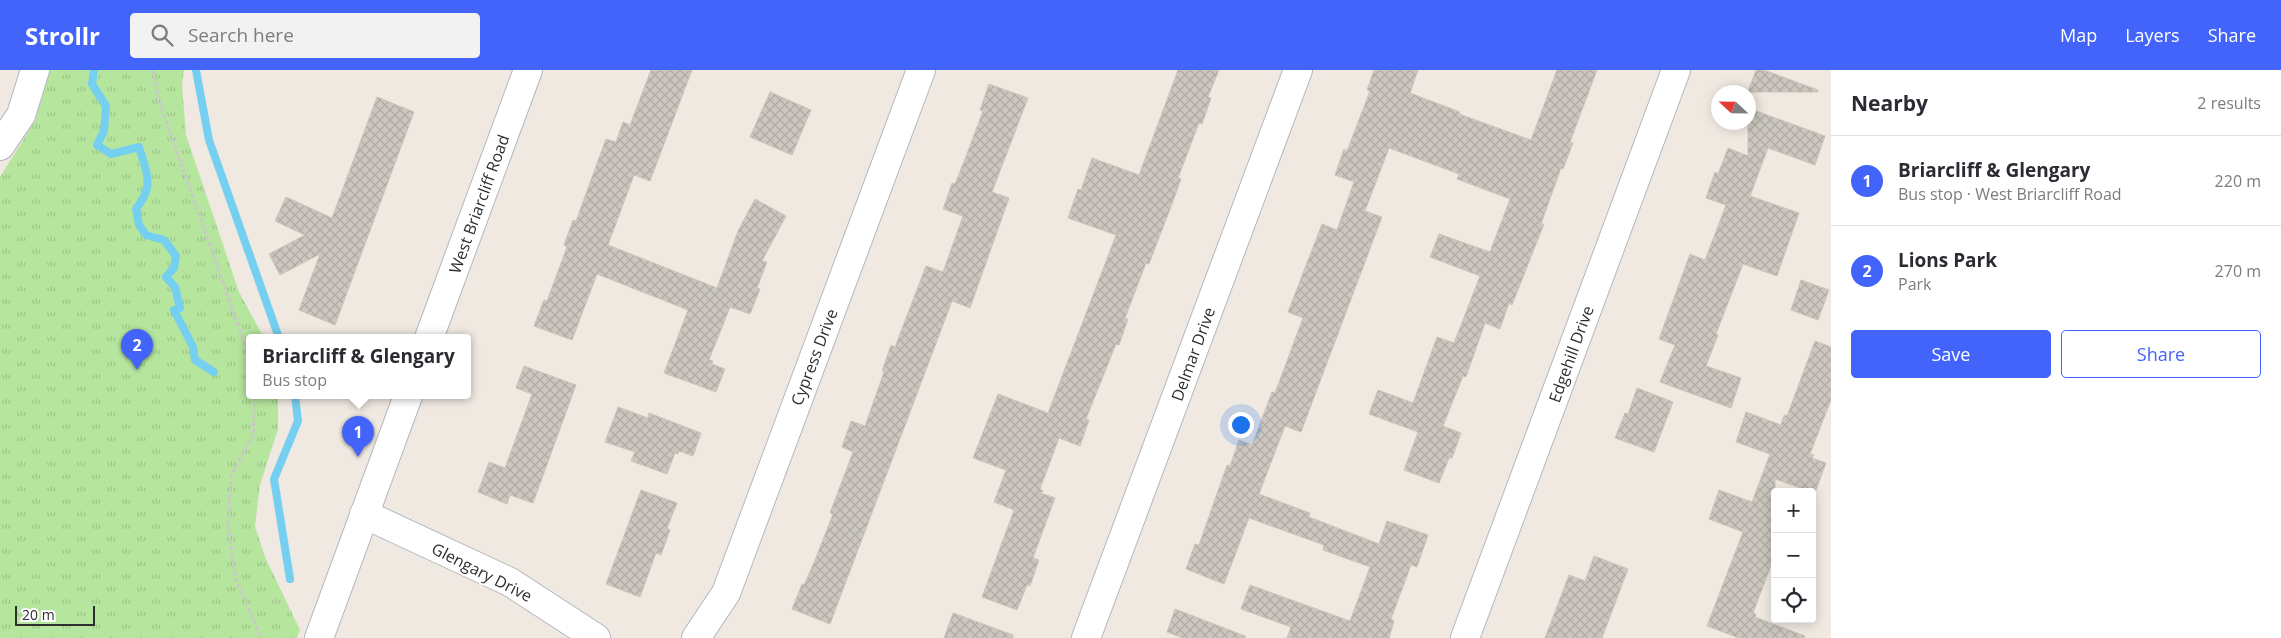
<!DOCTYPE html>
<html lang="en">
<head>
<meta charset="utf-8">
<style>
	:root { --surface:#fff; --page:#f2f2f3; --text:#2b2b33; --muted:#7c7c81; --line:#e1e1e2; --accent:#4264fb }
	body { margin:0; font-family:"Open Sans",sans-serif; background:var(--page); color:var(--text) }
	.controls { position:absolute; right:15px; bottom:15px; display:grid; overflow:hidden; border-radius:5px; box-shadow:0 2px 12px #0003 }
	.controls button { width:45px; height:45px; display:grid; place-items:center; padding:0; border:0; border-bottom:1px solid var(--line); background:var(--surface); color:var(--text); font:25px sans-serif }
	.compass { position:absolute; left:1711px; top:15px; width:45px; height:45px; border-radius:50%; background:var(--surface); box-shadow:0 2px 12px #0003; rotate:292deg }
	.scale { position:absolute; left:15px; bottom:12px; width:80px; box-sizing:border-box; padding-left:5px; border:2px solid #2e2e2e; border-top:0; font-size:14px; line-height:18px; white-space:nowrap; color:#2e2e2e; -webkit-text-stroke:4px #fff; paint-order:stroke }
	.you { position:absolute; left:1240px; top:354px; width:18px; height:18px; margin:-12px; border:4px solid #fff; border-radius:50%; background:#1a73e8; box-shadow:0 0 0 8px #1a73e833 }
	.badge { display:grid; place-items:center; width:32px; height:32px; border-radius:50%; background:var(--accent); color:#fff; font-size:16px; font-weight:700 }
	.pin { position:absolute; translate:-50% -41px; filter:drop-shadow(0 1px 2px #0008) }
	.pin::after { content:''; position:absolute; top:26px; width:18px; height:15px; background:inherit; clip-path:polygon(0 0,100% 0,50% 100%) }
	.popup { position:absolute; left:246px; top:264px; width:225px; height:65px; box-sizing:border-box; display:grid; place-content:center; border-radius:5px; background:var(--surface); filter:drop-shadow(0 1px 4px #0005); font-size:16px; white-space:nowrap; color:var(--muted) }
	.popup b { font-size:19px; color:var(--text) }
	.popup::after { content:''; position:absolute; left:50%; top:100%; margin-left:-10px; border:10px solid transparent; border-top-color:var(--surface) }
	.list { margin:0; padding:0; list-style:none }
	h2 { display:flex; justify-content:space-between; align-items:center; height:65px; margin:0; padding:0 20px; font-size:21px }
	h2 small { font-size:16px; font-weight:400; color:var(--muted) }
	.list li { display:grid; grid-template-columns:32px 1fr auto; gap:15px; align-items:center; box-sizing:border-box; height:90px; padding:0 20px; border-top:1px solid var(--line) }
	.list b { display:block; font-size:19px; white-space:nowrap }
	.list p { margin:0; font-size:16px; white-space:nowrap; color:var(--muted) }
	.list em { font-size:16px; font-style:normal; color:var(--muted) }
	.actions { display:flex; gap:10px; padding:15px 20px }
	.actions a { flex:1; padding:11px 0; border:1px solid var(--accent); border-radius:5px; text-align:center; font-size:18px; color:var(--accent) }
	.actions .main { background:var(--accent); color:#fff }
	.icon { flex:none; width:28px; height:28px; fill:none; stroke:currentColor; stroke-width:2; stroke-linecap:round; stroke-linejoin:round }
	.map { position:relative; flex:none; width:1831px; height:568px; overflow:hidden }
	header { display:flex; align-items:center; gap:30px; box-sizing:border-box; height:70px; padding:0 25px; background:var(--accent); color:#fff }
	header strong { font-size:24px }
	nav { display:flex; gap:28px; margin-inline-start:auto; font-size:18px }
	.search { width:350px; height:45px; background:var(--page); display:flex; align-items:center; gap:12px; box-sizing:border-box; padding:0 18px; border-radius:5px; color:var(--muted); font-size:19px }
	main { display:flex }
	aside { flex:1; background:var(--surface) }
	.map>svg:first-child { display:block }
	.park { fill:url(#park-tufts) }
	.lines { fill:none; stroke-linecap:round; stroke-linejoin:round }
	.stream { stroke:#75cff0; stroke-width:8 }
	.building { fill:url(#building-cross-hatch); stroke:#cbc5ba }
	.street-casing { stroke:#b4b7c1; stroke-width:30 }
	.secondary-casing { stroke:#b4b7c1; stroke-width:30 }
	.path { stroke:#c9c9c9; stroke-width:3; stroke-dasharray:4 2.5; stroke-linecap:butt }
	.street { stroke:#fff; stroke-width:28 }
	.secondary { stroke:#fff; stroke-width:28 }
	.labels { text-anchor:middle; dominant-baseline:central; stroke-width:4; stroke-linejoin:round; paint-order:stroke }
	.street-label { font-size:16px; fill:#2e2e2e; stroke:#fff }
</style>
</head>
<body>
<header>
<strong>Strollr</strong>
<div class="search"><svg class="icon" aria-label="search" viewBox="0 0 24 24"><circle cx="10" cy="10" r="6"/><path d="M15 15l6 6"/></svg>Search here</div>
<nav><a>Map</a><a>Layers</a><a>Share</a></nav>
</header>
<main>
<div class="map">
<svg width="1831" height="568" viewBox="0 0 1831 568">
	<defs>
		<pattern id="park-tufts" width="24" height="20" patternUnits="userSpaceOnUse" patternTransform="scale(1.25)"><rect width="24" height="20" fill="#b6e59e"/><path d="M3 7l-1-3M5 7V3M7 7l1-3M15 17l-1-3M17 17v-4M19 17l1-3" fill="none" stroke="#9dc588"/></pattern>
		<pattern id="building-cross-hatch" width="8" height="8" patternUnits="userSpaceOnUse" patternTransform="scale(1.25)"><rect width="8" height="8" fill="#cbc7bf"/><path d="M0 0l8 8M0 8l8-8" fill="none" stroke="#afaba4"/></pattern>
	</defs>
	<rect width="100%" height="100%" fill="#efe9e1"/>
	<!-- park -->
	<polygon class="park" points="50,0 184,0 182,15 186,65 239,222 264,268 249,268 249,326 278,326 278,359 260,415 255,456 265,487 300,560 297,568 0,568 0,107 35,51"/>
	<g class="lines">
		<!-- stream -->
		<g class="stream">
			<path d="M 94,0 L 92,14 L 106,36 L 104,61 L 97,75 L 111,84 L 139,77 C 147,104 155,115 136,139 L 139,155 L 146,165 L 164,170 L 176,186 L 174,198 L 166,207 L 175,217 L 180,238 L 174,240 L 193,277 L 195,290 L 214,302"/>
			<polyline points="196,0 209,70 279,268"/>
			<polyline points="290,509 274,409 298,351 295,326"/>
		</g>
	</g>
	<!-- building -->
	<g class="building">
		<polygon points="651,0 692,0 650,111 634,105 608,175 717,218 738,161 755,129 786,146 762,191 767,192 757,218 760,219 750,244 730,237 709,290 713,291 712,294 725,299 716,322 664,303 688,240 597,204 572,270 534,256 544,230 547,231 567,177 564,175 573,150 576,151 606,69 616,72 623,52 630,55"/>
		<polygon points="1178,0 1219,0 1208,27 1211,28 1202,54 1199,53 1178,108 1181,109 1175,126 1149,194 1146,193 1125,248 1128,249 1119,275 1116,274 1086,349 1089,350 1080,376 1059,368 1040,419 1043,421 1041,423 1055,428 1033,488 1039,490 1030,516 1027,515 1017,540 982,527 1014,440 994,432 1006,400 973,388 998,324 1048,343 1116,165 1068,148 1078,119 1081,120 1092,88 1139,105"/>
		<polygon points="1374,0 1418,0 1410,23 1460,42 1459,44 1531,70 1557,0 1597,0 1570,72 1573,73 1563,99 1561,98 1541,154 1544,154 1512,235 1509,233 1500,259 1485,253 1466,307 1463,306 1443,356 1461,363 1452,388 1449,388 1439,413 1404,400 1418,362 1369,344 1378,320 1413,333 1437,267 1454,273 1480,206 1430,187 1439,164 1490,182 1510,129 1457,109 1459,104 1389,78 1365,141 1382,147 1301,362 1285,356 1259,424 1310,443 1309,447 1379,474 1387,451 1428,465 1417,497 1411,495 1391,549 1394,551 1389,568 1287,568 1291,557 1241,539 1250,515 1350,551 1370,497 1323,480 1324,475 1249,448 1224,514 1186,499 1195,474 1199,475 1227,395 1230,396 1239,370 1252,375 1272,322 1275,323 1303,248 1288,242 1322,154 1337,160 1354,112 1335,105 1344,79 1347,81 1370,21 1367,20"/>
		<polygon points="1756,0 1764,0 1818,20 1818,22 1748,22"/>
		<polygon points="989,14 1028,28 992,122 1009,128 970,238 952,231 830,554 792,539 802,514 804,515 815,490 833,444 830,443 853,382 842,377 851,351 865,356 884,302 882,301 891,275 895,277 926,196 943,202 963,146 943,139 952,113 955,114 965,89 983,41 980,40"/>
		<polygon points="770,22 811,40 792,85 750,67"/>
		<polygon points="377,27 414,42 335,255 299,240 320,184 280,205 269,184 305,165 275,151 286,127 332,148"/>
		<polygon points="1748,38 1825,66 1815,95 1768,78 1750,126 1799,143 1777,206 1743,194 1716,264 1718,265 1706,296 1741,308 1731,338 1660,312 1675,275 1659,269 1690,184 1705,190 1726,135 1706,128 1715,102 1718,104 1728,78 1748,86"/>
		<polygon points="1801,210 1829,220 1818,250 1791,240"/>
		<polygon points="1815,271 1831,277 1831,330 1810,384 1814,385 1812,388 1826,393 1815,423 1775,409 1775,485 1753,543 1756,544 1755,547 1805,566 1804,568 1739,568 1707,556 1743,462 1709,449 1719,420 1752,432 1770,384 1736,372 1746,342 1781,355 1784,345 1787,346"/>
		<polygon points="524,296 576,315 533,433 510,425 507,434 478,422 489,392 505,398 532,324 516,318"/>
		<polygon points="1637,318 1673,332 1654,382 1615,368 1625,343 1628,344"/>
		<polygon points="618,337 648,348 649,343 701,363 693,386 679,381 678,384 675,383 667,404 631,391 635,382 605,372"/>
		<polygon points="641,420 677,433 667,458 670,460 661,485 656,483 640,527 606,514"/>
		<polygon points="1594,486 1628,499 1602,568 1545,568 1569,505 1585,511"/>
		<polygon points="1175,539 1245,566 1245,568 1183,568 1167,562"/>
		<polygon points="953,543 1013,565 1013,568 944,568"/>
	</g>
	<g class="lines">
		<defs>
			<g id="street">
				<polyline points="0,76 21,45 35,0"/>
				<polyline points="364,444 510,512 596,568"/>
				<polyline points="696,568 726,523 921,0"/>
				<polyline points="1086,568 1298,0"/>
				<polyline points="1465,568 1676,0"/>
			</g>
			<g id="secondary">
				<polyline points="429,268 528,0"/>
				<polyline points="319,568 408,326"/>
			</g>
		</defs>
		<!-- street casing -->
		<use href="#street" class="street-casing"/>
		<!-- secondary casing -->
		<use href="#secondary" class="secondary-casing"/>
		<!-- path -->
		<g class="path">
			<polyline points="153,0 159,31 249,286"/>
			<polyline points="255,326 253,366 231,405 228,456 236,509 261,568"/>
		</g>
		<!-- street -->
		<use href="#street" class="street"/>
		<!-- secondary -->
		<use href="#secondary" class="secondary"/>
	</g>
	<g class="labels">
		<!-- street labels -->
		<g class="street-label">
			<text transform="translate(479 134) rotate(-70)">West Briarcliff Road</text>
			<text transform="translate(1193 284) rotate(-70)">Delmar Drive</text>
			<text transform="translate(1571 284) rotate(-70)">Edgehill Drive</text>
			<text transform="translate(814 287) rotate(-69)">Cypress Drive</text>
			<text transform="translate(482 502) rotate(27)">Glengary Drive</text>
		</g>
	</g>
</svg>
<div class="controls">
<button>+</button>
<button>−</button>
<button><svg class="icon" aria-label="locate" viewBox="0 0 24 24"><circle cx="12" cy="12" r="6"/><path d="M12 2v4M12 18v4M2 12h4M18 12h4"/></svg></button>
</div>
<svg class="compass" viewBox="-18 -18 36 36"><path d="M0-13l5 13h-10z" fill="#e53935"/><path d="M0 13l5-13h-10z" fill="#7c7c81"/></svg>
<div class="scale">20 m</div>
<div class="you"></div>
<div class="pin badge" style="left:358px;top:387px">1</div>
<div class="popup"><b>Briarcliff &amp; Glengary</b>Bus stop</div>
<div class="pin badge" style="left:137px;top:300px">2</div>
</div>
<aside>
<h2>Nearby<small>2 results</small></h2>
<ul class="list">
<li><span class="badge">1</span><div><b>Briarcliff &amp; Glengary</b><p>Bus stop · West Briarcliff Road</p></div><em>220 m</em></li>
<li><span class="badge">2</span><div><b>Lions Park</b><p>Park</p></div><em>270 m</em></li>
</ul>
<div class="actions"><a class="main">Save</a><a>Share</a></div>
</aside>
</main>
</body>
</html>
